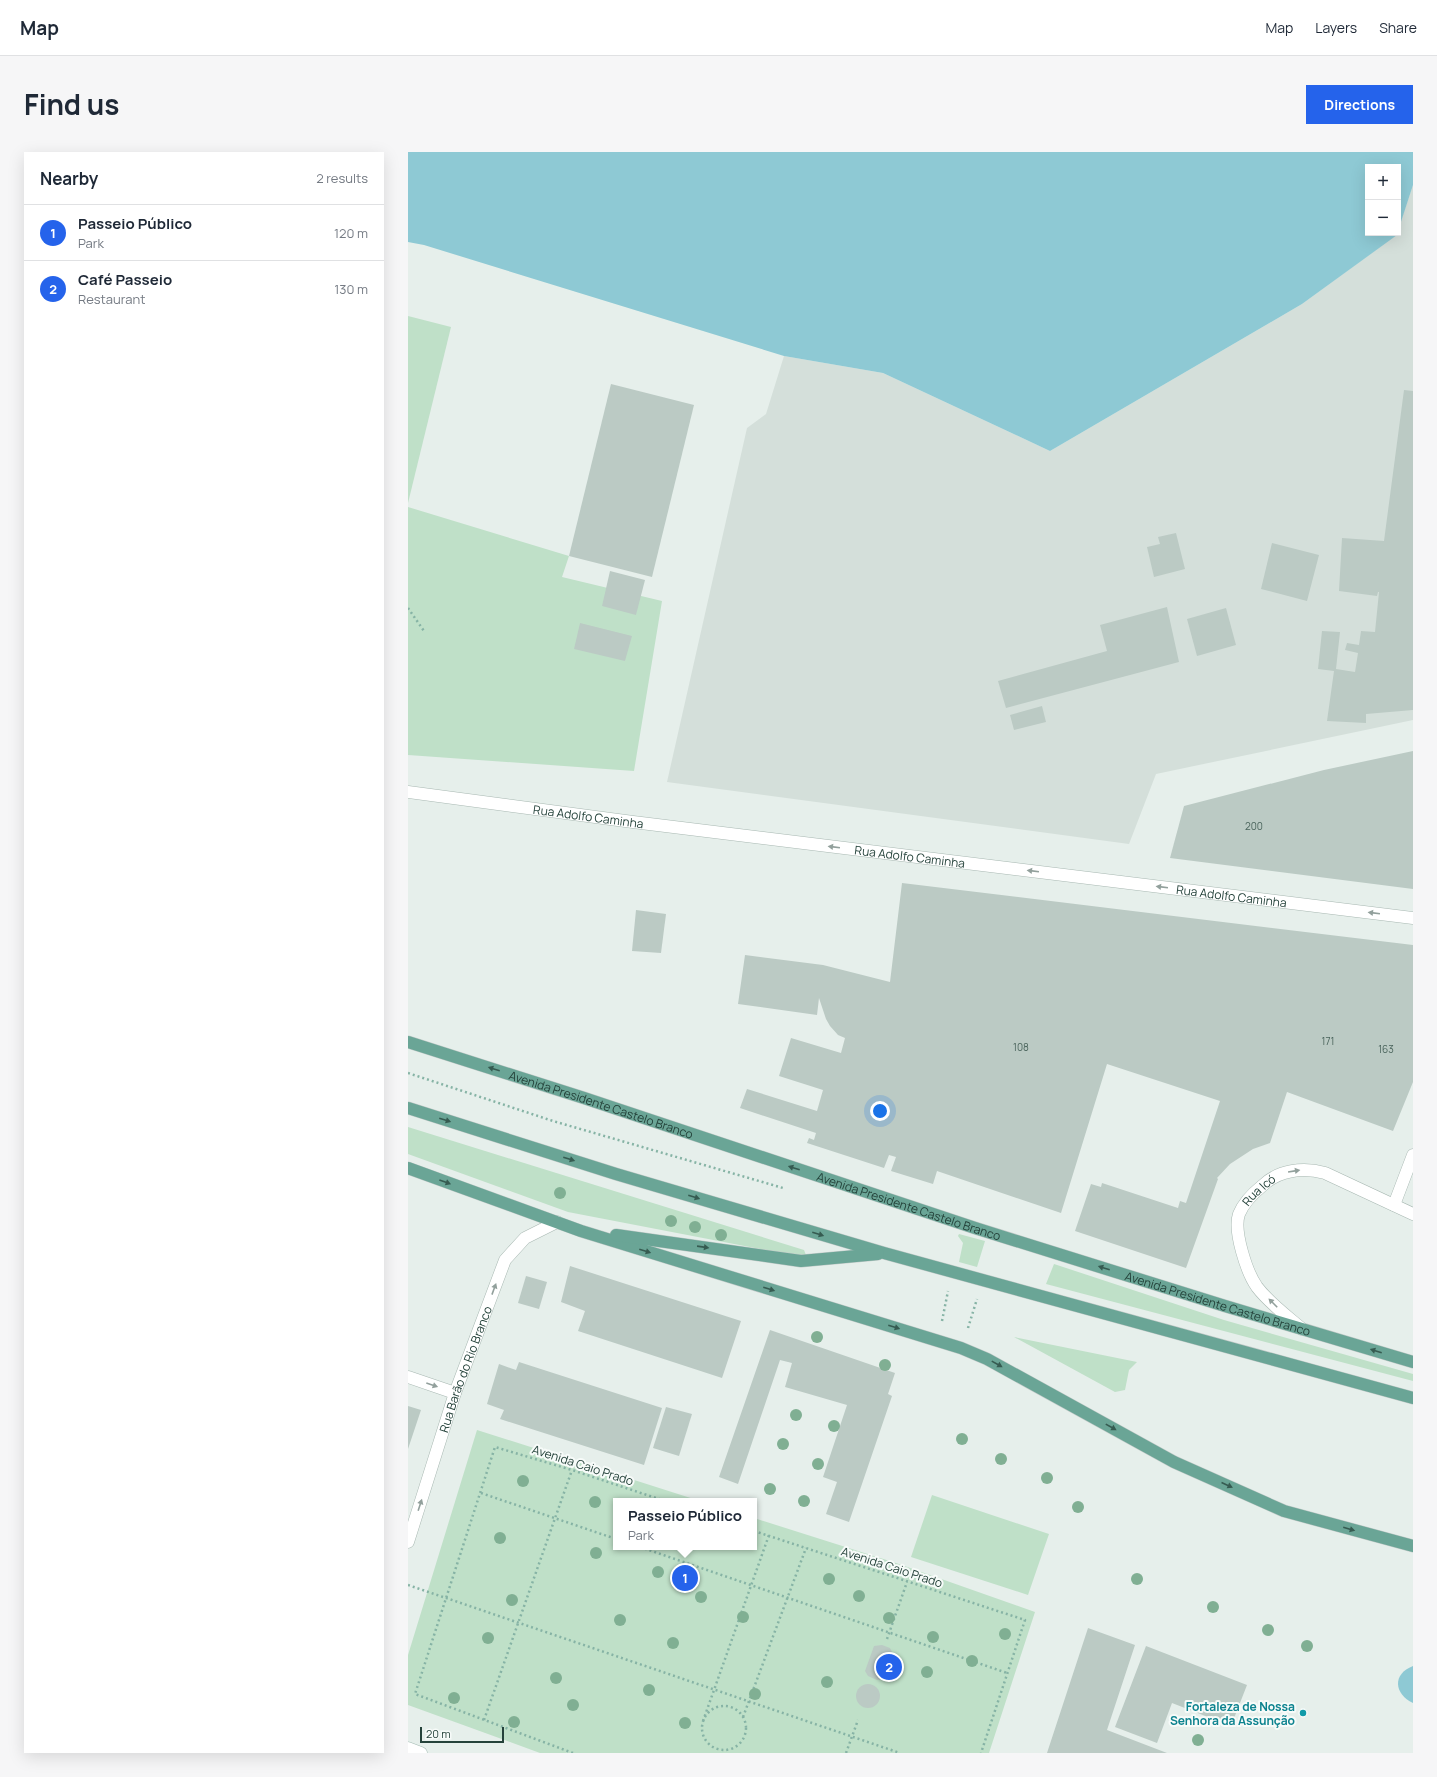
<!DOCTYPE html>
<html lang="en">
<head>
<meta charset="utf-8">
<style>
	:root { --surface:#fff; --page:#f6f6f7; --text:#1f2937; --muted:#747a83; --line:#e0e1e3; --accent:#2563eb }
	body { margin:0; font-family:Manrope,sans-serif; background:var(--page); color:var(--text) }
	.controls { position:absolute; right:12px; top:12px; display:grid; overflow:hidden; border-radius:0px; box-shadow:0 4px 16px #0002 }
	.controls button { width:36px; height:36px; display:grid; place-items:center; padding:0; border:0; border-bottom:1px solid var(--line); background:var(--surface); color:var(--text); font:20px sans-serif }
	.scale { position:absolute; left:12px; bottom:10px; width:84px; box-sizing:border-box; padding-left:4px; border:2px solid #24423a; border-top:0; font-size:11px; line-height:14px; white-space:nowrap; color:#24423a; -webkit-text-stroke:3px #f7fbf9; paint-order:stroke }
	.you { position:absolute; left:472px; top:959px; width:14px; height:14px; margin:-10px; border:3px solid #fff; border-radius:50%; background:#1a73e8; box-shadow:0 0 0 6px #1a73e833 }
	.badge { display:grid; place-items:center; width:26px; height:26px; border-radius:50%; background:var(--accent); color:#fff; font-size:13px; font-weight:700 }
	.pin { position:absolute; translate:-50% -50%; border:2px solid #fff; box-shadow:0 1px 4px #0006 }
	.popup { position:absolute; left:205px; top:1346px; width:144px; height:52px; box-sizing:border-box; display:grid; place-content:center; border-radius:0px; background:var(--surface); filter:drop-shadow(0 1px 3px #0005); font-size:13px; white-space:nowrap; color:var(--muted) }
	.popup b { font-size:15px; color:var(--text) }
	.popup::after { content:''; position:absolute; left:50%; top:100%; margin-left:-8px; border:8px solid transparent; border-top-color:var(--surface) }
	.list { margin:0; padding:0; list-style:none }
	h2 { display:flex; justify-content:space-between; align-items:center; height:52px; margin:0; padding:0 16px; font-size:17px }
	h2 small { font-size:13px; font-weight:400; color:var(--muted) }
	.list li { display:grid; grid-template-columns:26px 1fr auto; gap:12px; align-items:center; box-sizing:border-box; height:56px; padding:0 16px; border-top:1px solid var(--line) }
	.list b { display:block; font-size:15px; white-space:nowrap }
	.list p { margin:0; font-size:13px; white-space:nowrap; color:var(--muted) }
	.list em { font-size:13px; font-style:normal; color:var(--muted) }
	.map { position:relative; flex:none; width:1005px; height:1601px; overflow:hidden; border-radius:0px }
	header { display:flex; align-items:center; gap:24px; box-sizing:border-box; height:56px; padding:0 20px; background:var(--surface); border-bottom:1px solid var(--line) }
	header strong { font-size:19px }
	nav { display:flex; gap:22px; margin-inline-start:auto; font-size:14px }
	.intro { display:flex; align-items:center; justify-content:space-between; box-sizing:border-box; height:96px; padding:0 24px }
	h1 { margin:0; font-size:28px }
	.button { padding:10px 18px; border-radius:0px; background:var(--accent); color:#fff; font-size:14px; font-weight:700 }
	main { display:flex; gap:24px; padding:0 24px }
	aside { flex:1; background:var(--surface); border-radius:0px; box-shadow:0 4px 16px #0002 }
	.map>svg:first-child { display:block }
	.built { fill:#d4dfda }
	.green { fill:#bfe0c8 }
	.water { fill:#8ec9d4 }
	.building { fill:#bbcac4 }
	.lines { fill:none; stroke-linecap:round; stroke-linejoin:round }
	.street-casing { stroke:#a8b8b2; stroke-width:13 }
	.secondary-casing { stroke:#a4bbb3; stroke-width:13 }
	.primary-casing { stroke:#c2cac8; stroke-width:13 }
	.path { stroke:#86b3a5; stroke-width:2.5; stroke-dasharray:2 3; stroke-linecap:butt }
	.street { stroke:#fff; stroke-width:12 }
	.secondary { stroke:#fff; stroke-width:12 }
	.primary { stroke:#6aa596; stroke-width:12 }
	.tree { fill:#80af93 }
	.oneway { fill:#92a09c }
	.oneway2 { fill:#365b51 }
	.culture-dot { fill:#0f9aa8; stroke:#f7fbf9; stroke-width:1.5 }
	.labels { text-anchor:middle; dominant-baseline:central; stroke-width:4; stroke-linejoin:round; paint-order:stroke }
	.number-label { font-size:10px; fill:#4a645c }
	.street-label { font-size:12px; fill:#24423a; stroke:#f7fbf9 }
	.culture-label { font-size:12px; font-weight:bold; fill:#0d838f; stroke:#f7fbf9; text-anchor:end }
</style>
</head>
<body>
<header>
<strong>Map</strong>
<nav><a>Map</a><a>Layers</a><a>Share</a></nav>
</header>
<div class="intro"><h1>Find us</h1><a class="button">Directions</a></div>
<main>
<aside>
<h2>Nearby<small>2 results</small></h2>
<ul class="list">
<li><span class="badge">1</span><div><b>Passeio Público</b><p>Park</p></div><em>120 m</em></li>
<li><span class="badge">2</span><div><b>Café Passeio</b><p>Restaurant</p></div><em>130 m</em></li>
</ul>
</aside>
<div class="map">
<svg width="1005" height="1601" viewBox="0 0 1005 1601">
	<rect width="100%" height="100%" fill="#e6efeb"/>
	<!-- built -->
	<polygon class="built" points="1005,33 1005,568 748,622 721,692 259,630 339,276 358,262 376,204 475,221 642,299 894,152 988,83"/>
	<!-- green -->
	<g class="green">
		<polygon points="0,164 43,175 0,351"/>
		<polygon points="0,355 161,404 154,425 254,449 226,619 0,603"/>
		<polygon points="0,975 396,1098 398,1103 393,1105 160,1060 0,1002"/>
		<polygon points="551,1082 577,1089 569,1115 551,1110 555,1091 550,1084"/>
		<polygon points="646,1112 816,1168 1005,1222 1005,1229 638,1132"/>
		<polygon points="606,1185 729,1210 721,1218 717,1238 707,1240"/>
		<polygon points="69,1278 292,1349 208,1349 208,1395 346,1395 346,1366 488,1411 627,1460 581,1601 132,1601 0,1553 0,1503"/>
		<polygon points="524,1343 641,1382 620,1443 503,1405"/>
	</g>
	<!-- water -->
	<g class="water">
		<polygon points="0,0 1005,0 1005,33 990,79 990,15 960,15 960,81 989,81 989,83 894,152 642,299 475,221 376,204 16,93 0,90"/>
		<path d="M 1005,1514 L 1005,1551 C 986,1542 984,1522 1005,1514 Z"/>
	</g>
	<!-- building -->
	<g class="building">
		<polygon points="203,232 286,253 244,425 161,404"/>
		<polygon points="996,238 1005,239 1005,558 958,562 958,571 919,569 926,519 910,517 914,479 932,480 928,517 947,520 950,501 937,498 939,491 951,493 953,479 967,480 971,440 970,440 969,444 931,439 934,386 976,389"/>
		<polygon points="768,381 777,417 746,425 739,395 752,392 750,385"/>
		<polygon points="864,391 911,403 899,449 853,437"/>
		<polygon points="202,419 237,428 228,463 194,454"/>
		<polygon points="759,455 771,510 598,556 590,529 699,499 692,473"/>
		<polygon points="818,456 828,493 789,504 779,467"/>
		<polygon points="172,471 224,484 217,509 166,497"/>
		<polygon points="634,554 638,570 606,578 602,563"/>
		<polygon points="1005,599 1005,737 762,706 776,654 916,618"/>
		<polygon points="494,731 1005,793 1005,930 985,979 879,940 862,991 845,997 822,1012 809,1026 810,1027 778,1116 667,1079 683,1032 693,1035 694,1031 770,1056 772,1049 778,1051 812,949 699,912 653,1061 529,1019 525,1032 483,1019 488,1005 481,1003 476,1016 399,991 401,986 406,988 408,981 332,956 339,937 409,959 415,938 371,924 383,886 433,901 437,886 430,883 422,874 418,867 411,846 409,863 330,852 337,803 415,813 482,830"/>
		<polygon points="228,758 258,762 253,801 224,799"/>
		<polygon points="162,1114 333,1169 314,1226 170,1179 177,1159 153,1150"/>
		<polygon points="118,1124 139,1130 131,1157 110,1151"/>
		<polygon points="362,1178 487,1221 480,1242 484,1244 441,1370 418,1362 429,1330 415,1325 439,1253 377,1235 384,1211 372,1208 330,1332 311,1325"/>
		<polygon points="111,1210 254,1256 236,1313 92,1267 96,1258 79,1252 91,1212 108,1218"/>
		<polygon points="0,1254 13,1258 0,1297"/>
		<polygon points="258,1255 284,1262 271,1304 245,1296"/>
		<polygon points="680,1476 727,1493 699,1578 759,1601 639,1601"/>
		<polygon points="474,1493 482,1496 486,1504 477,1527 469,1528 460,1524 457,1519 466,1494"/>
		<polygon points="738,1494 839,1533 823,1574 764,1551 749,1591 707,1575"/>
		<circle cx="460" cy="1544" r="12"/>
	</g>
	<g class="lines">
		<defs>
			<g id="street">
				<path id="s1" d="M 0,640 L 225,670 L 1005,766"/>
				<polyline points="986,1053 1005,1003"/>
				<path id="s2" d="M 894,1177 C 879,1164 861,1151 849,1135 C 839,1121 825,1079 831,1062 C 836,1050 844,1042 854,1034 C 870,1018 895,1015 917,1021 L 1005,1062"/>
				<polyline points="0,1225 47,1241"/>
				<path id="s3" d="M 0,1390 L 47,1241 L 97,1108 L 117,1086 L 149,1070"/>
			</g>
			<polyline id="secondary" points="0,1596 13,1601"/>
			<g id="primary">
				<path id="s4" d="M 0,890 L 176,946 L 567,1076 L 817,1154 L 1005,1210"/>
				<polyline points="0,956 208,1022 476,1101 1005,1246"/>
				<polyline points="0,1016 173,1079 553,1196 579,1207 766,1310 876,1359 1005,1394"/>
				<polyline points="208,1083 393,1109 470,1102"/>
			</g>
		</defs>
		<!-- street casing -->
		<use href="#street" class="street-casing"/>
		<!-- secondary casing -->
		<use href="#secondary" class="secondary-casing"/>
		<!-- primary casing -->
		<use href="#primary" class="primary-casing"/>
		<!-- path -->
		<g class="path">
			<polyline points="0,456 16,479"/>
			<polyline points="0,921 145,969 375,1036"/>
			<polyline points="534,1169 540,1139"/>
			<polyline points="560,1176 569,1147"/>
			<polyline points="73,1341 208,1387"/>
			<polyline points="346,1379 617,1468 573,1601"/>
			<polyline points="232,1395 599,1521"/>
			<polyline points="0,1433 492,1601"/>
			<polyline points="479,1487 499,1430"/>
			<circle cx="316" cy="1576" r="22"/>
			<polyline points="335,1565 398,1396"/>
			<polyline points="76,1568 164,1318"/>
			<polyline points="295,1569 361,1383"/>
			<polyline points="165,1601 7,1542 87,1295 164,1318 257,1349"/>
			<polyline points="438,1601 450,1568"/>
		</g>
		<!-- street -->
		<use href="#street" class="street"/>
		<!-- secondary -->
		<use href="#secondary" class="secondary"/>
		<!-- primary -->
		<use href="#primary" class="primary"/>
	</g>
	<!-- trees -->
	<g class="tree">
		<circle cx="152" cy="1041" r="6"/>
		<circle cx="263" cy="1069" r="6"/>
		<circle cx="287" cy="1075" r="6"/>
		<circle cx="313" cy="1083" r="6"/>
		<circle cx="409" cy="1185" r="6"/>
		<circle cx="477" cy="1213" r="6"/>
		<circle cx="388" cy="1263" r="6"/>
		<circle cx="426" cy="1274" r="6"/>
		<circle cx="554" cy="1287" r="6"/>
		<circle cx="375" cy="1292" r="6"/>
		<circle cx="593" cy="1307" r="6"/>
		<circle cx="410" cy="1312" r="6"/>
		<circle cx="639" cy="1326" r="6"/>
		<circle cx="115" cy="1329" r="6"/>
		<circle cx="362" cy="1337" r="6"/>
		<circle cx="396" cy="1349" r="6"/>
		<circle cx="187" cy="1350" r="6"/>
		<circle cx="670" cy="1355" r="6"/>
		<circle cx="92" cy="1386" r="6"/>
		<circle cx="188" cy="1401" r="6"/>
		<circle cx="250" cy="1420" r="6"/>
		<circle cx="421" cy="1427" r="6"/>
		<circle cx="729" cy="1427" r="6"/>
		<circle cx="451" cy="1444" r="6"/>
		<circle cx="293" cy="1445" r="6"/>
		<circle cx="104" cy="1448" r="6"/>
		<circle cx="805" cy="1455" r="6"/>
		<circle cx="335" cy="1465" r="6"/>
		<circle cx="481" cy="1466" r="6"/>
		<circle cx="212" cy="1468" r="6"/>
		<circle cx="860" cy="1478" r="6"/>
		<circle cx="597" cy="1482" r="6"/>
		<circle cx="525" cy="1485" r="6"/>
		<circle cx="80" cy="1486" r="6"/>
		<circle cx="265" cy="1491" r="6"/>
		<circle cx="899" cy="1494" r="6"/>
		<circle cx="564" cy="1509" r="6"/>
		<circle cx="519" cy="1520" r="6"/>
		<circle cx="148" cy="1526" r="6"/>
		<circle cx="419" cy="1530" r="6"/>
		<circle cx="241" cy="1538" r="6"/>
		<circle cx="347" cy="1542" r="6"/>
		<circle cx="46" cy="1546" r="6"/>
		<circle cx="165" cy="1553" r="6"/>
		<circle cx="106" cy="1570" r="6"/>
		<circle cx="277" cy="1571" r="6"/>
		<circle cx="790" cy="1588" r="6"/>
	</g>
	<!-- one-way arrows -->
	<defs><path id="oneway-solid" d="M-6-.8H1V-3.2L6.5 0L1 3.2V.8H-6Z"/></defs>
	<g class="oneway">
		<use href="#oneway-solid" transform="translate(426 695) rotate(-173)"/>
		<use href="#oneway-solid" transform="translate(625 719) rotate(-173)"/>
		<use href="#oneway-solid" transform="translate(754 735) rotate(-173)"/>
		<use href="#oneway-solid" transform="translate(966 761) rotate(-173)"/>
		<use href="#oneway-solid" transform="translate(886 1019) rotate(-9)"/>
		<use href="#oneway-solid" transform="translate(86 1137) rotate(-70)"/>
		<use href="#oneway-solid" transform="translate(865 1151) rotate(-135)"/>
		<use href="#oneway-solid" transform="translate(24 1233) rotate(19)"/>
		<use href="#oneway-solid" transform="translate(12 1353) rotate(-72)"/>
	</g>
	<g class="oneway2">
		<use href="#oneway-solid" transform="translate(86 917) rotate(-163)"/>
		<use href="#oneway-solid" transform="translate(37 968) rotate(17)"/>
		<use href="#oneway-solid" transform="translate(161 1007) rotate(17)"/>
		<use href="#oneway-solid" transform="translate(386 1016) rotate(-162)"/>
		<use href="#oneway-solid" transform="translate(37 1030) rotate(20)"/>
		<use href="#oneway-solid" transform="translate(286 1045) rotate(17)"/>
		<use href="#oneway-solid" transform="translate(410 1082) rotate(17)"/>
		<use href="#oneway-solid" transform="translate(295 1095) rotate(8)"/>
		<use href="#oneway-solid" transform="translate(237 1099) rotate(17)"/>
		<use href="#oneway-solid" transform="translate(696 1116) rotate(-163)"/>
		<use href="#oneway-solid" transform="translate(361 1137) rotate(17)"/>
		<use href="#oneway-solid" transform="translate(486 1175) rotate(17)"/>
		<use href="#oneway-solid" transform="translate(968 1199) rotate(-163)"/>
		<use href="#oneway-solid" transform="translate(589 1212) rotate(29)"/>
		<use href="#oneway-solid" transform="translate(703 1275) rotate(29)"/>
		<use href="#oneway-solid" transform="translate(819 1333) rotate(24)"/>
		<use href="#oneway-solid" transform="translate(941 1377) rotate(16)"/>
	</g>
	<!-- markers -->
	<circle class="culture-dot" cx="895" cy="1561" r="4"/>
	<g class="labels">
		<!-- number labels -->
		<g class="number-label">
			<text x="846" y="674">200</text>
			<text x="920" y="889">171</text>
			<text x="613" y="895">108</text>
			<text x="978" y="897">163</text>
		</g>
		<!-- street labels -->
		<g class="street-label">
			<text stroke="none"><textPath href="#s1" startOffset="182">Rua Adolfo Caminha</textPath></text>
			<text stroke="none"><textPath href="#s1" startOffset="506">Rua Adolfo Caminha</textPath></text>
			<text stroke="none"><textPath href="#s1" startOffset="830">Rua Adolfo Caminha</textPath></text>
			<text stroke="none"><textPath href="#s4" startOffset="203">Avenida Presidente Castelo Branco</textPath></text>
			<text stroke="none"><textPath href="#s2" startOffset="170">Rua Icó</textPath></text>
			<text stroke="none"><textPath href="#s4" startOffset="527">Avenida Presidente Castelo Branco</textPath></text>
			<text stroke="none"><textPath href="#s4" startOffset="851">Avenida Presidente Castelo Branco</textPath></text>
			<text stroke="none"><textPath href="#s3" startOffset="182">Rua Barão do Rio Branco</textPath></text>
			<text transform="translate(175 1313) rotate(18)">Avenida Caio Prado</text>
			<text transform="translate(484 1415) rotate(18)">Avenida Caio Prado</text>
		</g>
		<!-- culture labels -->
		<g class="culture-label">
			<text x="887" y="1554">Fortaleza de Nossa<tspan x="887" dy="14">Senhora da Assunção</tspan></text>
		</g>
	</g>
</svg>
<div class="controls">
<button>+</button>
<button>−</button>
</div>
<div class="scale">20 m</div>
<div class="you"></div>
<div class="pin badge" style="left:277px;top:1426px">1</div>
<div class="popup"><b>Passeio Público</b>Park</div>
<div class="pin badge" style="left:481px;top:1515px">2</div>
</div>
</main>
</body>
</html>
